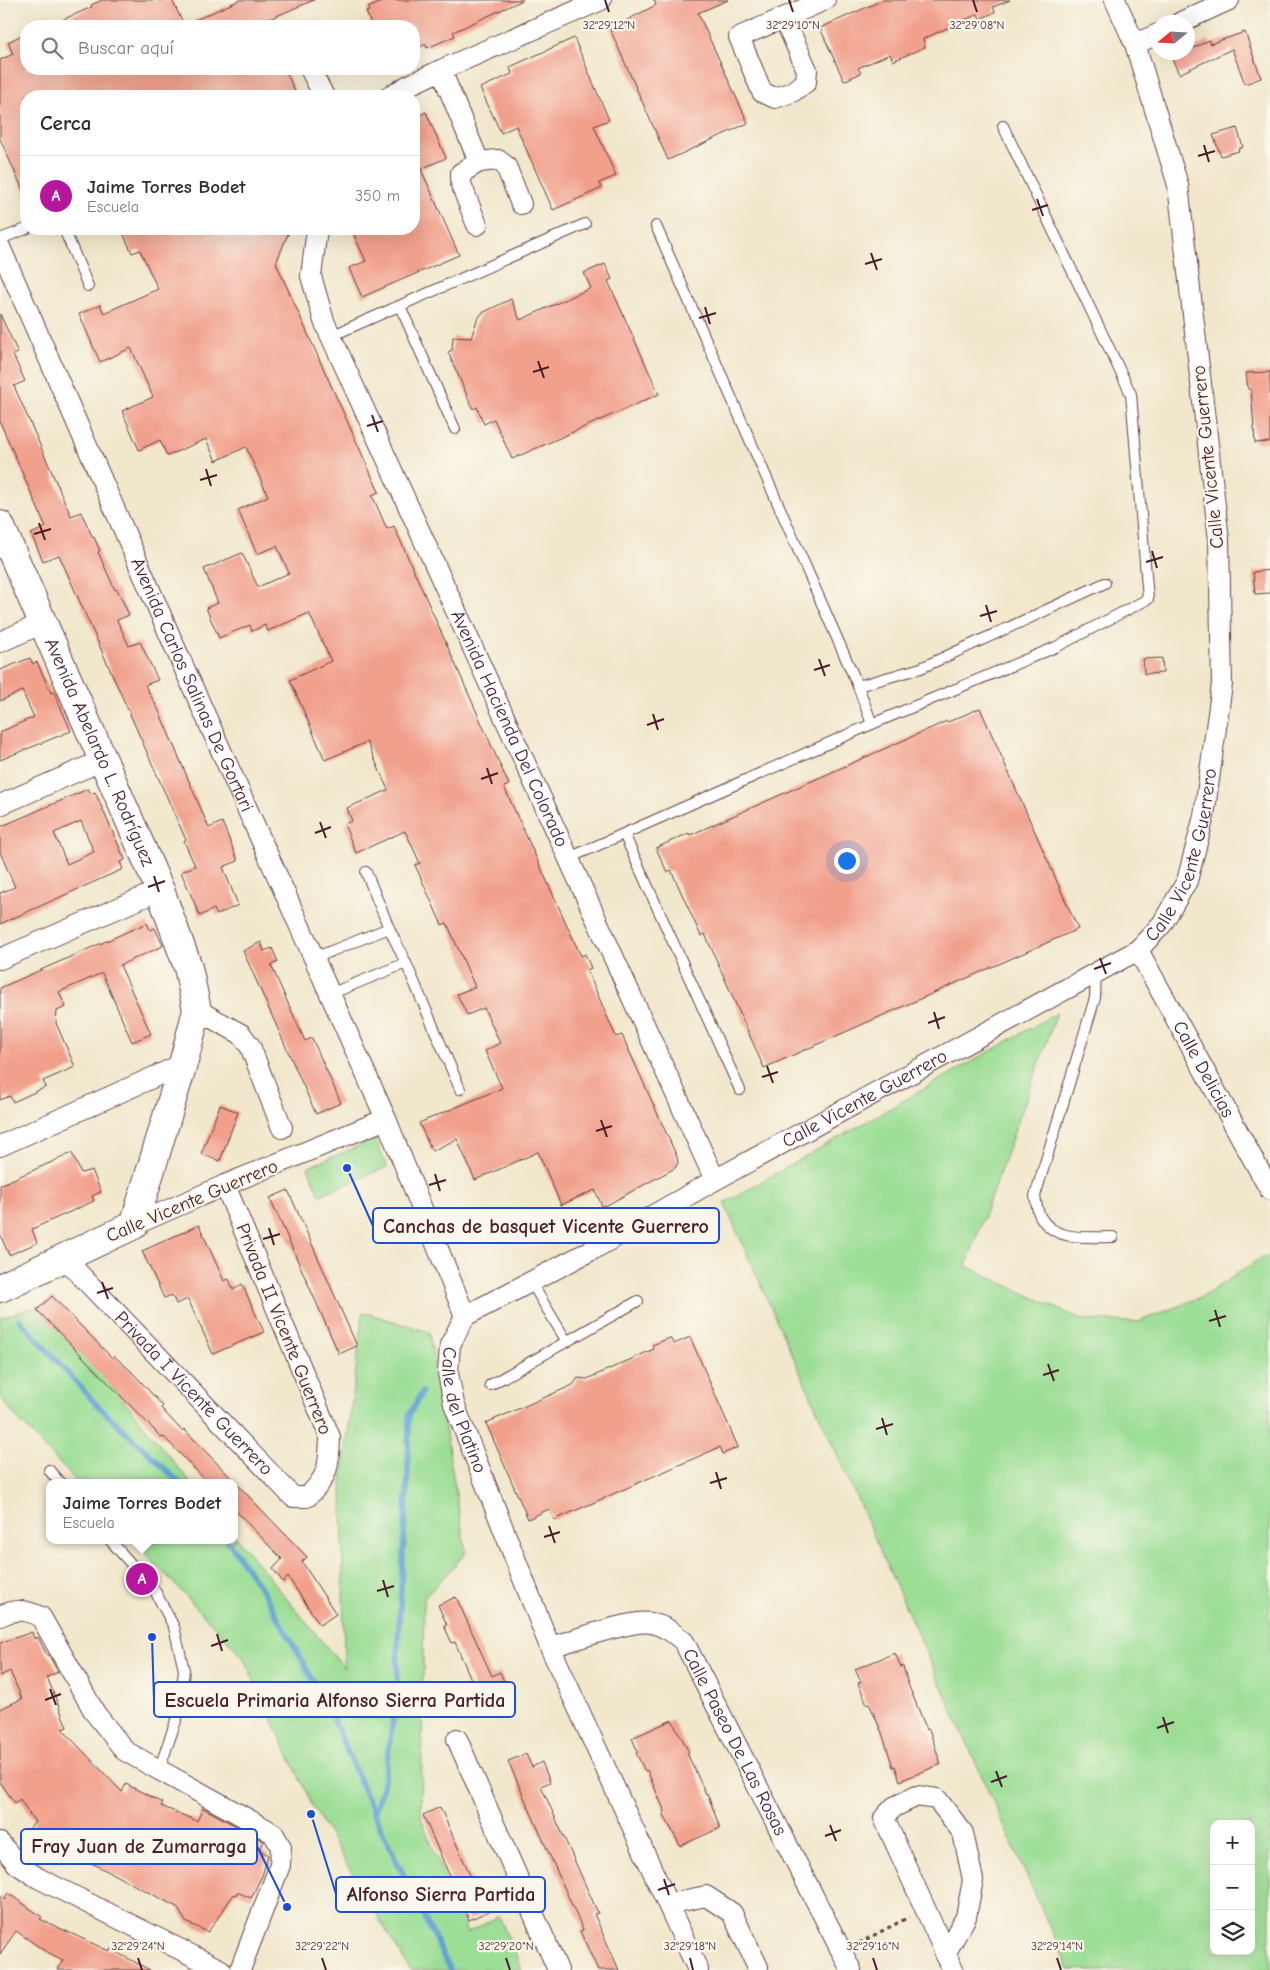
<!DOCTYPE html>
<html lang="es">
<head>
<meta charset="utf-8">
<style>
	:root { --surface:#fff; --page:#f2f2f3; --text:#2b2b33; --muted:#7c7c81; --line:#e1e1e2; --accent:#b5179e }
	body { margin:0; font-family:"Comic Neue",sans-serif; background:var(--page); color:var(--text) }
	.controls { position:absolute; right:15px; bottom:15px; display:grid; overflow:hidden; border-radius:10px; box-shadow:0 5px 20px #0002 }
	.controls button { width:45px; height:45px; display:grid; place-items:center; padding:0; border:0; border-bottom:1px solid var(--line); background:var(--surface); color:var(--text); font:25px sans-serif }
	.compass { position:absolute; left:1150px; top:15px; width:45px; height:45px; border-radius:50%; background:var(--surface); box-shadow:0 5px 20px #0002; rotate:252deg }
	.you { position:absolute; left:846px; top:860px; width:18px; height:18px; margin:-12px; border:4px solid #fff; border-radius:50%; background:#1a73e8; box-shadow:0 0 0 8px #1a73e833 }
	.badge { display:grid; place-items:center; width:32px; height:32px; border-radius:50%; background:var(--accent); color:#fff; font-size:16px; font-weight:700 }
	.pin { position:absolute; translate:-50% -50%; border:2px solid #fff; box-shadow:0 1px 5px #0006 }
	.popup { position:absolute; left:46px; top:1479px; width:192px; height:65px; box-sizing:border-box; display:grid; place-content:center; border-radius:10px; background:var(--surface); filter:drop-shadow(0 1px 4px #0005); font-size:16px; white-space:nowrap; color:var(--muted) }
	.popup b { font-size:19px; color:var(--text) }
	.popup::after { content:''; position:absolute; left:50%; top:100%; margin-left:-10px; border:10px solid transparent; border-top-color:var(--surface) }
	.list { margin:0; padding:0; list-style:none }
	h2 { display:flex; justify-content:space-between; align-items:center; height:65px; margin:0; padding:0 20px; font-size:21px }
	h2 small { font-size:16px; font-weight:400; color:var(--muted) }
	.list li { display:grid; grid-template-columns:32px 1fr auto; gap:15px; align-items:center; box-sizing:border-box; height:80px; padding:0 20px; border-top:1px solid var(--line) }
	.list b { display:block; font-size:19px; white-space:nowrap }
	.list p { margin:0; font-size:16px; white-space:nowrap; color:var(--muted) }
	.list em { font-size:16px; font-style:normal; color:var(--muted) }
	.icon { flex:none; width:28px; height:28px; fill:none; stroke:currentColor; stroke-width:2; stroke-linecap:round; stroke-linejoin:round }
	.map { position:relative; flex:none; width:1270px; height:1970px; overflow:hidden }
	.search { position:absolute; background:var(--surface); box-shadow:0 5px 20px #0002; left:20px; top:20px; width:400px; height:55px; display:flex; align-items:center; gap:12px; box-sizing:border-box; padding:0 18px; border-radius:20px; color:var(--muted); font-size:19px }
	.panel { position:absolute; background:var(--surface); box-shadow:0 5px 20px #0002; left:20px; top:90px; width:400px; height:145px; border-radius:20px }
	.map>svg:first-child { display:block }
	.green { fill:#9cde95; stroke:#737e60; fill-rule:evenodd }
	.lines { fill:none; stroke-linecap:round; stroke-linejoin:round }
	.stream { stroke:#5ea2d3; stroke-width:5.5 }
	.building { fill:#f1a08c; fill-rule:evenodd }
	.lane-casing { stroke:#633d43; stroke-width:12 }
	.street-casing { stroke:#633d43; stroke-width:22 }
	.secondary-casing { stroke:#633d43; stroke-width:30 }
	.path { stroke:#633d43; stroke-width:3; stroke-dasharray:4 4; stroke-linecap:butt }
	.lane { stroke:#fff; stroke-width:10 }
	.street { stroke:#fff; stroke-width:20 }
	.secondary { stroke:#fff; stroke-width:28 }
	.ticks { fill:none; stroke:#4a1f2b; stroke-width:2 }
	.labels { text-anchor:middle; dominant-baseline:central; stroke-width:4.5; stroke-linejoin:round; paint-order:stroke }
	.street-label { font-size:19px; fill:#4a1f2b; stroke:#fbf7ec }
	.ticks-label { font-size:12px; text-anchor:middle; fill:#4a1f2b; stroke:#fbf7ec; stroke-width:4.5; stroke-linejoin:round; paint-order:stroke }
	.leader { fill:none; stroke:#1d4ed8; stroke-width:2 }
	.callout-dot { fill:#1d4ed8; stroke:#fbf7ec; stroke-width:2 }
	.callout { fill:#fbf7ec; stroke:#1d4ed8; stroke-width:2 }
	.callout-label { font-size:20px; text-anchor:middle; font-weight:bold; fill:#4a1f2b }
</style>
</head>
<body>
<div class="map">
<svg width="1270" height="1970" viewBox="0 0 1270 1970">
	<rect width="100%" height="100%" fill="#fbf7ec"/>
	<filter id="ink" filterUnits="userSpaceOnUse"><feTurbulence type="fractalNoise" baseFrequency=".02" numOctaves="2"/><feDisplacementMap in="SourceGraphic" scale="10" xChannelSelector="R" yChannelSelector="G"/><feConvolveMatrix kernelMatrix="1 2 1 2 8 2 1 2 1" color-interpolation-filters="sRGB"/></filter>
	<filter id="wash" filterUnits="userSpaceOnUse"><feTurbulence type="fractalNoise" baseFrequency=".0096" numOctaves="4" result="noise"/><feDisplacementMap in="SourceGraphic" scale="20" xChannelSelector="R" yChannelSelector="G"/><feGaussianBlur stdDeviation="1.12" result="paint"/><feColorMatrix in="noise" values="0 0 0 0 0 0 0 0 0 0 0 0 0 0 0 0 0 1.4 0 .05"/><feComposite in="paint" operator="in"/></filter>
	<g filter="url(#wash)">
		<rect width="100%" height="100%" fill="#f1e7cc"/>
		<!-- green -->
		<g class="green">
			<path d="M 1057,1013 L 966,1266 L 1082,1320 L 1138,1322 L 1206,1295 L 1259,1259 L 1270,1256 L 1270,1970 L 1069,1970 L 724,1203 ZM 1214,1824 L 1251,1824 L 1251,1951 L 1214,1951 Z"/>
			<polygon points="375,1139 387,1167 320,1195 308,1167"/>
			<polygon points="44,1304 191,1483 78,1483 17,1418 0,1397 0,1318"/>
			<polygon points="363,1312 429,1332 466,1553 424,1598 421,1818 467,1933 499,1916 522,1970 410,1970 314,1809 243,1657 133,1540 234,1540 235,1536 344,1668 342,1480"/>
		</g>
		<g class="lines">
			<!-- stream -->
			<g class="stream">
				<polyline points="19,1319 95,1403 180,1483"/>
				<polyline points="227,1540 266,1596 328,1707 374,1814 450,1970"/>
				<polyline points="374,1814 384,1781 397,1692 398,1641 408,1471 409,1415 422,1392"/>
			</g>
		</g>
		<g id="blocks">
			<!-- building -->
			<g class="building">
				<polygon points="102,0 172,0 184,25 240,0 314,0 253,26 48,26 92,7 91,5"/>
				<polygon points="386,0 523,0 453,32 455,36 427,48 426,44 420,47 417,41 414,43 414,26 372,26 366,12 369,11 368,8"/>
				<polygon points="654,0 728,0 698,13 748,123 668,160 610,29 656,5"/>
				<polygon points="883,0 1010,0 993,7 995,12 980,19 978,14 923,39 925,47 893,61 890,54 858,68 861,73 844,81 820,28"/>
				<polygon points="1245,32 1261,78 1245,84 1232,49 1179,74 1172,59 1188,52 1188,51 1209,40 1210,44"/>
				<polygon points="26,33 26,69 285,69 297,96 26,96 26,197 0,139 0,60 13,54 8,42"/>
				<polygon points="574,38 609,120 594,126 616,176 599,183 602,188 553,210 516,126 501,133 480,88 512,74 510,67"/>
				<polygon points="426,112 446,158 421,169 459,255 362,297 349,268 366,261 354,235 369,229 414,229 414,209 417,207 414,199 414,118"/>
				<polygon points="1237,128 1243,147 1238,149 1239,151 1221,156 1213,135"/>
				<polygon points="133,229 290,229 276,263 379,492 372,495 387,529 394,526 509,785 504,787 581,956 585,954 591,968 587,970 616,1037 622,1035 677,1157 678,1163 675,1168 605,1206 605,1205 602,1206 595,1190 561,1205 538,1152 475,1180 457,1139 432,1151 419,1123 502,1088 485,1051 500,1043 484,1008 467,1015 457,994 475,987 447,923 442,925 415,865 420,863 405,831 356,853 344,824 352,821 347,808 388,790 367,742 325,760 290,680 331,661 309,613 268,631 265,625 252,631 250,625 219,638 206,608 218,603 204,569 242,553 258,587 289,573 277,546 257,554 238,510 268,496 246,447 216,461 206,439 167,456 160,440 139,450 122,411 153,397 131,348 100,362 79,314 100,305 104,313 158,289 140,250 132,253 123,233"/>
				<polygon points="605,264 612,279 608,281 659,394 512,459 494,419 484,424 477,407 473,409 448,352 452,350 453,337 471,338 477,320 482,313 511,299 520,320 591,288 584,273"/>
				<polygon points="0,314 18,353 13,355 25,381 14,386 36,436 71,516 81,512 93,538 94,537 100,551 98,552 115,590 117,589 129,615 117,620 129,646 140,642 158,680 145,685 159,711 209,828 222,822 238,861 223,867 238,905 217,915 214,909 200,916 181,872 195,866 184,841 186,840 59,555 43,561 31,534 46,527 0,422"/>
				<polygon points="1270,372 1270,442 1255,443 1251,389 1248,389 1246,373"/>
				<polygon points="1270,570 1270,593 1255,594 1253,572"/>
				<polygon points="30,658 33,664 37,662 51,693 54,692 71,731 0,760 0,732 34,717 22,691 0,701 0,670"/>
				<polygon points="1162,658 1163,673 1144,674 1143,659"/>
				<polygon points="980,708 1078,929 764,1068 705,934 701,936 671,870 667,872 656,848 689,833 690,835 947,721 948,722"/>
				<path d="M 88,789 L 91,794 L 95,792 L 125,860 L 120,862 L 123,869 L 0,924 L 0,893 L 15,887 L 0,852 L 0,827 ZM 81,821 L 94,852 L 67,864 L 54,833 Z"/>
				<polygon points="147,923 150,930 155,928 163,946 120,965 151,1034 132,1042 102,973 59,992 66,1007 57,1011 56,1023 75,1067 43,1081 46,1087 13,1102 10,1096 0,1100 0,988"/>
				<polygon points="261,942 264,951 272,948 278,962 271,965 282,990 305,1041 312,1038 341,1103 316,1114 243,951"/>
				<polygon points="220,1105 238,1112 220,1161 201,1154"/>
				<polygon points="72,1153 81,1173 92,1170 101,1192 92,1196 94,1201 32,1229 37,1243 9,1255 0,1234 0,1185"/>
				<polygon points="288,1190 357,1346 339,1354 270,1198"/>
				<polygon points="199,1225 224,1281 229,1279 233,1290 242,1284 264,1332 213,1354 188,1299 176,1304 172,1295 164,1298 142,1251"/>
				<polygon points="52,1296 112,1358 114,1356 131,1371 163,1406 161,1408 182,1431 184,1429 307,1557 302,1562 336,1614 320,1625 288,1577 283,1582 273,1569 282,1559 234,1509 234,1483 208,1483 164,1437 162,1438 119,1394 37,1310"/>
				<polygon points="690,1337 738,1447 723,1454 720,1447 554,1520 549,1509 528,1519 486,1423 573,1385 578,1378 587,1379 654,1349 652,1345 670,1338 674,1344"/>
				<polygon points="456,1597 492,1676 500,1672 511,1698 484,1709 455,1642 452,1643 444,1626 447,1625 438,1605"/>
				<polygon points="32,1632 34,1639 38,1637 47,1655 49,1655 58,1672 47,1677 67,1727 62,1729 122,1792 126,1784 163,1803 161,1806 197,1821 203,1808 264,1841 260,1850 268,1855 262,1876 251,1898 237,1892 236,1895 234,1894 208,1932 186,1922 177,1907 78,1856 76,1859 50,1836 42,1845 27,1831 35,1822 20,1799 15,1803 0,1782 0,1709 22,1699 10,1671 0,1676 0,1643"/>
				<polygon points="895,1653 901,1667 903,1666 908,1684 927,1730 929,1729 941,1764 900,1781 895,1766 893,1767 882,1733 869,1703 867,1704 858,1683 861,1682 855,1669"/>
				<polygon points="672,1720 689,1752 687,1753 706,1794 707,1793 720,1828 680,1846 663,1813 665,1812 647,1770 645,1771 636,1753 638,1752 632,1738"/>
				<polygon points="526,1754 532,1767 542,1762 550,1782 541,1786 598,1913 594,1914 619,1970 598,1970 580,1931 583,1930 508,1761"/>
				<polygon points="440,1807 474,1884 477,1883 482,1892 488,1890 496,1908 469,1920 423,1815"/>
				<polygon points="8,1893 42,1917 40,1919 109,1951 110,1949 150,1970 58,1970 63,1960 45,1951 16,1931 0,1954 0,1896 5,1899"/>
			</g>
		</g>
	</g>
	<g filter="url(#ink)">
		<use href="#blocks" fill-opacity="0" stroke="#633d43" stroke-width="1"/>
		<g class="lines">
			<defs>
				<g id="lane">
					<polyline points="656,226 858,686 872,724"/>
					<polyline points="64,229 88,286"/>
					<polyline points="0,239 26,229"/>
					<polyline points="400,306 455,429"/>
					<polyline points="331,336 585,224"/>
					<polyline points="858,686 921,668 1105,583"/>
					<polyline points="624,834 740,1090"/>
					<polyline points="569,858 872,724 1056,647 1148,599 1131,394 1003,126"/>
					<polyline points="389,928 406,963"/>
					<polyline points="314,958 389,928 366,872"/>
					<path d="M 1096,974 L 1095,998 L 1035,1196 C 1036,1202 1037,1210 1040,1216 C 1054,1242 1087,1237 1113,1237"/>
					<polyline points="330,994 406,963 460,1089"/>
					<polyline points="531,1282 567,1342"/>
					<polyline points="490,1385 638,1301"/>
					<polyline points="49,1470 60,1483"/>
					<polyline points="110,1540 155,1591 174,1627 184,1670 180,1709 159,1770"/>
				</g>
				<g id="street">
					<polyline points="784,18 807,70 806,82 792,92 775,98 762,92 739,37 825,0"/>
					<polyline points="1181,22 1229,0"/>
					<polyline points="1135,44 1158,34"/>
					<polyline points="310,69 324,96"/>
					<polyline points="441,70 479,162"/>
					<polyline points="390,96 407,86 441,70 601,0"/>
					<polyline points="477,225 461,184 461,173 479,162 498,160 506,166 521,204"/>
					<path id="s1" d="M 317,229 L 311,276 L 324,321 L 715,1180"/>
					<path id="s2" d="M 0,247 L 181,661 L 386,1119 L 465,1316 L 450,1345 L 448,1373 L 454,1404 L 550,1647 L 698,1970"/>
					<polyline points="0,642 43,623"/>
					<polyline points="0,805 103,760"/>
					<path id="s3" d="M 1138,950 L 1270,1190"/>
					<polyline points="0,959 160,890"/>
					<polyline points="197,1010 241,1034 250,1046 282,1128"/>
					<polyline points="0,1146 183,1064"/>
					<polyline points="134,1225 225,1185 386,1119"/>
					<path id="s4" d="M 63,1257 L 293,1497 L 307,1497 C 329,1477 329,1465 330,1437 L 225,1185"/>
					<path id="s5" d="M 465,1316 L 592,1250 L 715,1180 L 1138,950 L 1162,924 L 1187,881 L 1204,816 L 1222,684 L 1219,540 L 1178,185 L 1135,44 L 1115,0"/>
					<path d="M 0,1616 C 16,1609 25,1609 41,1617 L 95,1713 L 125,1751 L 273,1833 L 281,1847 L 280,1865 L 240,1970"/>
					<path id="s6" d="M 550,1647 C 572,1641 632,1619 651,1623 C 665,1626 674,1633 684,1642 L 851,1970"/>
					<polyline points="457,1739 558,1970"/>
					<polyline points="0,1843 17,1864 38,1878 221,1970"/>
					<polyline points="668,1904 706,1896 732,1913 758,1967 757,1970"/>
					<path d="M 945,1954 L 966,1917 L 973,1880 L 963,1833 L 937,1799 L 917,1796 L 894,1807 L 884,1818 C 907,1869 930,1920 953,1970"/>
				</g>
				<g id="secondary">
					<path id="s7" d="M 0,525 L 160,890 L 188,967 L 197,1010 L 183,1064 L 134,1225 L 0,1288"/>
				</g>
			</defs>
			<!-- lane casing -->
			<use href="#lane" class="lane-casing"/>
			<!-- street casing -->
			<use href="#street" class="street-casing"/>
			<!-- secondary casing -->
			<use href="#secondary" class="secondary-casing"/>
			<!-- path -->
			<polyline class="path" points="859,1943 909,1917"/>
			<!-- lane -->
			<use href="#lane" class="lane"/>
			<!-- street -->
			<use href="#street" class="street"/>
			<!-- secondary -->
			<use href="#secondary" class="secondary"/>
		</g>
	</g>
	<!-- ticks -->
	<path class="ticks" d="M 605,0 L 609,12M 789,0 L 793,12M 973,0 L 977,12M 1204,145 L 1209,162M 1198,156 L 1215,151M 1037,199 L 1043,216M 1032,210 L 1048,205M 871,253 L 877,270M 865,264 L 882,259M 705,307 L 710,324M 699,318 L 716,313M 538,361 L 544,378M 533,372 L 549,367M 372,415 L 378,432M 367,426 L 383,421M 206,469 L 211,486M 200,480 L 217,475M 39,523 L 45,540M 34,534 L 51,529M 1152,551 L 1157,568M 1146,562 L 1163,557M 986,605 L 991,622M 980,616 L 997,611M 819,659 L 825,676M 814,670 L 830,665M 653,714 L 658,730M 647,725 L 664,719M 487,768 L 492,784M 481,779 L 498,773M 320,822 L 326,838M 315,833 L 331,827M 154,876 L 159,892M 148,887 L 165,881M 1100,958 L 1106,974M 1094,969 L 1111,963M 934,1012 L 939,1029M 928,1023 L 945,1017M 767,1066 L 773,1083M 762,1077 L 778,1072M 601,1120 L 607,1137M 596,1131 L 612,1126M 435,1174 L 440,1191M 429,1185 L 446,1180M 269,1228 L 274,1245M 263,1239 L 280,1234M 102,1282 L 108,1299M 97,1293 L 113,1288M 1215,1310 L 1220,1327M 1209,1321 L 1226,1316M 1048,1364 L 1054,1381M 1043,1375 L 1059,1370M 882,1418 L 887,1435M 876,1429 L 893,1424M 716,1472 L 721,1489M 710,1483 L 727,1478M 549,1526 L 555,1543M 544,1537 L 560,1532M 383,1580 L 388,1597M 377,1591 L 394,1586M 217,1634 L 222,1651M 211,1646 L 228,1640M 50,1689 L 56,1705M 45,1700 L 61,1694M 1163,1717 L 1168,1733M 1157,1728 L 1174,1722M 996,1771 L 1002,1787M 991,1782 L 1007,1776M 830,1825 L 836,1841M 825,1836 L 841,1830M 664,1879 L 669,1895M 658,1890 L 675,1884M 138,1958 L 142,1970M 322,1958 L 326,1970M 506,1958 L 510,1970M 690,1958 L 693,1970M 873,1958 L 877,1970M 1057,1958 L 1061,1970"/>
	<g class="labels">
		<!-- street labels -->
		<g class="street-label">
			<text transform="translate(1208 457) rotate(-96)">Calle Vicente Guerrero</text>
			<text stroke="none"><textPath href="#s2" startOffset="478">Avenida Carlos Salinas De Gortari</textPath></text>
			<text stroke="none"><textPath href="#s1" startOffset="542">Avenida Hacienda Del Colorado</textPath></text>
			<text stroke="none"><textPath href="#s7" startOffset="248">Avenida Abelardo L. Rodríguez</textPath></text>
			<text stroke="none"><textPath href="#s5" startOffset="874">Calle Vicente Guerrero</textPath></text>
			<text stroke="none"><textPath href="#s3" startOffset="136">Calle Delicias</textPath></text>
			<text stroke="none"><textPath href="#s5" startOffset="455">Calle Vicente Guerrero</textPath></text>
			<text transform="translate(192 1201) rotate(-23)">Calle Vicente Guerrero</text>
			<text transform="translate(284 1329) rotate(68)">Privada II Vicente Guerrero</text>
			<text stroke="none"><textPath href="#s4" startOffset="189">Privada I Vicente Guerrero</textPath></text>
			<text stroke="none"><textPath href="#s2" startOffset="1266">Calle del Platino</textPath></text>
			<text stroke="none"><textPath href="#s6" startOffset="255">Calle Paseo De Las Rosas</textPath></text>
		</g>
	</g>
	<g class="ticks-label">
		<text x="609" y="29">32°29'12"N</text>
		<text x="793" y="29">32°29'10"N</text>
		<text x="977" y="29">32°29'08"N</text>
		<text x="138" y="1950">32°29'24"N</text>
		<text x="322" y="1950">32°29'22"N</text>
		<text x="506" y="1950">32°29'20"N</text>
		<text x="690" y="1950">32°29'18"N</text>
		<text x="873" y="1950">32°29'16"N</text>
		<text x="1057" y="1950">32°29'14"N</text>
	</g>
	<!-- callouts -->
	<path class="leader" d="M347 1168L373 1226M152 1637L154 1700M287 1907L257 1846M311 1814L336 1894"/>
	<g class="callout-dot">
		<circle cx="347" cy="1168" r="5"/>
		<circle cx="152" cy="1637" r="5"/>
		<circle cx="287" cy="1907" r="5"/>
		<circle cx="311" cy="1814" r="5"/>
	</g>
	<g class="callout">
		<rect x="373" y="1208" width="346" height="35" rx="5"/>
		<rect x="154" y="1682" width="361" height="35" rx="5"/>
		<rect x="21" y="1829" width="236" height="35" rx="5"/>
		<rect x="336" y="1877" width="209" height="35" rx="5"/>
	</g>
	<g class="callout-label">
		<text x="546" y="1233">Canchas de basquet Vicente Guerrero</text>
		<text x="335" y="1707">Escuela Primaria Alfonso Sierra Partida</text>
		<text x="139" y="1853">Fray Juan de Zumarraga</text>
		<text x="441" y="1901">Alfonso Sierra Partida</text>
	</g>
</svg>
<div class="controls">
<button>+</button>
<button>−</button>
<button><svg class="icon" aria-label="layers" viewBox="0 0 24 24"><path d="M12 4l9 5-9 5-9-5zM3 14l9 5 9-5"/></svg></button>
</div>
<svg class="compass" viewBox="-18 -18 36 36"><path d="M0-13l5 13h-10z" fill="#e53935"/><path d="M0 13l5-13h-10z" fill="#7c7c81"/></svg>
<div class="you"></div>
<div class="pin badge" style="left:142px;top:1579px">A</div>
<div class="popup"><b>Jaime Torres Bodet</b>Escuela</div>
<div class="search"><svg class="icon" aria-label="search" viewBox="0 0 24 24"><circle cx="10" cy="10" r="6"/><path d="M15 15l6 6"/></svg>Buscar aquí</div>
<section class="panel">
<h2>Cerca<small></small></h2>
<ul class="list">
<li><span class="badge">A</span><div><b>Jaime Torres Bodet</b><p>Escuela</p></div><em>350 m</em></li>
</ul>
</section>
</div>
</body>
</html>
